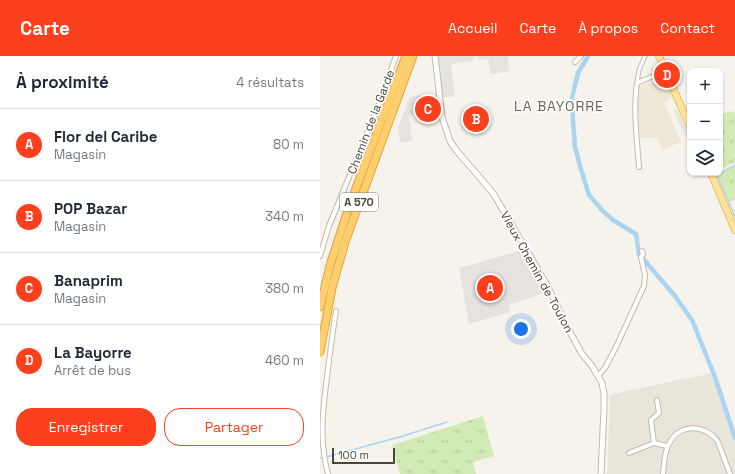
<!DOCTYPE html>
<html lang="fr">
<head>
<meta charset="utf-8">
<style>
	:root { --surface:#fff; --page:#f6f6f7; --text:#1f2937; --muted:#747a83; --line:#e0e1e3; --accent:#fc3f1d }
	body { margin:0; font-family:"Space Grotesk",sans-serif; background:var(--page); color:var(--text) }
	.controls { position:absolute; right:12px; top:12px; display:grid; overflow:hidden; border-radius:8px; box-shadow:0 1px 3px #0004 }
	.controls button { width:36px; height:36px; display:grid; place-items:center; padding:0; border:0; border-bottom:1px solid var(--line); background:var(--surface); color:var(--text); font:20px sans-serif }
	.scale { position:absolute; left:12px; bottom:10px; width:63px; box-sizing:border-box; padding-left:4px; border:2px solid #4b4439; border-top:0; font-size:11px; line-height:14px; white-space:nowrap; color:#4b4439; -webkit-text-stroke:3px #fff; paint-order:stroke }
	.you { position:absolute; left:201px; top:273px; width:14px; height:14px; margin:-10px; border:3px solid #fff; border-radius:50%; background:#1a73e8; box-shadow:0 0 0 6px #1a73e833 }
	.badge { display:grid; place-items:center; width:26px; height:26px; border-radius:50%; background:var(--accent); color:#fff; font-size:13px; font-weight:700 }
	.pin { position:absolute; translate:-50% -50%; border:2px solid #fff; box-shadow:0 1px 4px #0006 }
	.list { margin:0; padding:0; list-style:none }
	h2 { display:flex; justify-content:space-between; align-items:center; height:52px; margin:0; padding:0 16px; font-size:17px }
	h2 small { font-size:13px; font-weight:400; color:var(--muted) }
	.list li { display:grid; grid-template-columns:26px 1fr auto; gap:12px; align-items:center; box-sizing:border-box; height:72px; padding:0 16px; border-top:1px solid var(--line) }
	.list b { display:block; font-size:15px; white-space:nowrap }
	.list p { margin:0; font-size:13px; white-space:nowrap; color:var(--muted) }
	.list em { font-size:13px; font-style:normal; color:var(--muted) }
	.actions { display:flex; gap:8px; padding:12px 16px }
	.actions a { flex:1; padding:9px 0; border:1px solid var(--accent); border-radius:16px; text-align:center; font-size:14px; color:var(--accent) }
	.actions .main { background:var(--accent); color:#fff }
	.icon { flex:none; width:22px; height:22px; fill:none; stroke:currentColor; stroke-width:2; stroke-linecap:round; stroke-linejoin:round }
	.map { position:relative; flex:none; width:415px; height:418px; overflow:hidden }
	header { display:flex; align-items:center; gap:24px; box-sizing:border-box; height:56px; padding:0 20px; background:var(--accent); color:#fff }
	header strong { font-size:19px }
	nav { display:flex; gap:22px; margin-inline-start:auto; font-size:14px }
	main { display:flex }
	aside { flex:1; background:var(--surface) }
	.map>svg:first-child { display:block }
	.residential { fill:#eae5da }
	.industrial { fill:#e6e2dd }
	.education { fill:#efe8d6 }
	.grass { fill:url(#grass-tufts) }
	.parking { fill:#e5e3e0 }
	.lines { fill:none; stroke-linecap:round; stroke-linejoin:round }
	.stream { stroke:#a9d4f2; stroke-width:1.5 }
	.canal { stroke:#a9d4f2; stroke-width:4.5 }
	.pedestrian-casing { stroke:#c2bbae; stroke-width:5 }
	.minor-casing { stroke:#c2bbae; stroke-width:6 }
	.tertiary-casing { stroke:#c2bbae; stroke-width:7 }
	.primary-casing { stroke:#e6c16a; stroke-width:8 }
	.motorway-casing { stroke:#e0a43c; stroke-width:9 }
	.pedestrian { stroke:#fff; stroke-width:3 }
	.minor { stroke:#fff; stroke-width:4 }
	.tertiary { stroke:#fff; stroke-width:5 }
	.primary { stroke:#ffe39c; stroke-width:6 }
	.motorway { stroke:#ffcf6e; stroke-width:7 }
	.labels { text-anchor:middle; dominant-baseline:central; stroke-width:3.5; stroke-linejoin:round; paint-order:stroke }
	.shield { fill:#fff; stroke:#817c74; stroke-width:1 }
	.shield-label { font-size:11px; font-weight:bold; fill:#4b4439 }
	.street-label { font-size:12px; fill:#4b4439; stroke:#fff }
	.quarter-label { font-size:14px; letter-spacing:1px; fill:#6e6250; stroke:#fff }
</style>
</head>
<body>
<header>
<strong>Carte</strong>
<nav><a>Accueil</a><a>Carte</a><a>À propos</a><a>Contact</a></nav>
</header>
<main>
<aside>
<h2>À proximité<small>4 résultats</small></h2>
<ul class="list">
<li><span class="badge">A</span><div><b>Flor del Caribe</b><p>Magasin</p></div><em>80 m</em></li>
<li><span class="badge">B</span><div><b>POP Bazar</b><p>Magasin</p></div><em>340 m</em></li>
<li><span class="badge">C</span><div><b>Banaprim</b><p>Magasin</p></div><em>380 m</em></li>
<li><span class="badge">D</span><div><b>La Bayorre</b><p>Arrêt de bus</p></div><em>460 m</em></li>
</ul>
<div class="actions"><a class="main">Enregistrer</a><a>Partager</a></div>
</aside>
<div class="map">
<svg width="415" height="418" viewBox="0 0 415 418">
	<defs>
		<pattern id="grass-tufts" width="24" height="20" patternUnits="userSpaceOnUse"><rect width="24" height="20" fill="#d2eab5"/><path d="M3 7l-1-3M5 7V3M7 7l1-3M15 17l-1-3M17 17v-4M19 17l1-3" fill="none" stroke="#b6ca9c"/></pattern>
	</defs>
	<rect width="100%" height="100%" fill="#f6f3ec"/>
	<!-- residential -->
	<polygon class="residential" points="393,317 415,377 415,418 287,418 290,346 289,339 363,323"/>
	<!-- industrial -->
	<polygon class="industrial" points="203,194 227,236 189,249 190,256 149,268 139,212"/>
	<!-- education -->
	<polygon class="education" points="343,22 352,42 344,47 361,86 342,94 337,81 320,82 317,47 319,31"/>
	<!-- grass -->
	<g class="grass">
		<polygon points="414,55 415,59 415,106 400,114 400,58"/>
		<polygon points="413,110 415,110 415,144 409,145 398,120"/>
		<polygon points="163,360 174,400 153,406 156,418 80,418 72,389"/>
	</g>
	<!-- parking -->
	<g class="parking">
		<polygon points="117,0 188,0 189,15 171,18 168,3 159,4 158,0 153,1 153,5 131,8 135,40 122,42"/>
		<polygon points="108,38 109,45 99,47 99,58 89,59 92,85 80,87 78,72 90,41"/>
		<polygon points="357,54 370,80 370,81 366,82 354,55"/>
	</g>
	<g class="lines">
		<!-- stream -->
		<g class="stream">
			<polyline points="415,109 397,119 415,160"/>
			<polyline points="6,401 83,380 127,366"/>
			<polyline points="0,402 1,402"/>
		</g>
		<!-- canal -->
		<polyline class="canal" points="268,0 258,17 252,42 253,65 255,91 260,110 269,139 282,154 293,164 316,178 319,198 355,240 372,264 395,321 415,382"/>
		<defs>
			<polyline id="pedestrian" points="317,27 319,14 325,0"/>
			<g id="minor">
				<polyline points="255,6 261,0"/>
				<path d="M 319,111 C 317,83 313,55 317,27 L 345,15"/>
				<polyline points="0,200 9,170 58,50 76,0"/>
				<polyline points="278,320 285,312 296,291 324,230 325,219 321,201 323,198 322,195"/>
				<polyline points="334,387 331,364 339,357 337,344"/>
				<polyline points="309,397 334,387 347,390"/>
				<path d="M 8,418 C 0,389 2,360 6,329 C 9,305 12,280 16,255"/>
				<path d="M 343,418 C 344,409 344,398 348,390 C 357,367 386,367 398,386 L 410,418"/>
			</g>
			<polyline id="tertiary" points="115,0 122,61 130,85 136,94 173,137 227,229 244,265 262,298 272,310 282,327 284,338 284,353 281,418"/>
			<g id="primary">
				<polyline points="339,0 370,71"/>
				<polyline points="391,117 415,174"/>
			</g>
			<g id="motorway">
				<polyline points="0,251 11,206 30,148 86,0"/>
				<polyline points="0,296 12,232 25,186 93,0"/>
			</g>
		</defs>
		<!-- pedestrian casing -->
		<use href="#pedestrian" class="pedestrian-casing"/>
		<!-- minor casing -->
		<use href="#minor" class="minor-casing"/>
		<!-- tertiary casing -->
		<use href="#tertiary" class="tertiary-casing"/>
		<!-- primary casing -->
		<use href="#primary" class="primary-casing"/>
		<!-- motorway casing -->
		<use href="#motorway" class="motorway-casing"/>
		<!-- pedestrian -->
		<use href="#pedestrian" class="pedestrian"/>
		<!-- minor -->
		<use href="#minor" class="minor"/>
		<!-- tertiary -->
		<use href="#tertiary" class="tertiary"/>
		<!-- primary -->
		<use href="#primary" class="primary"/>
		<!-- motorway -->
		<use href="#motorway" class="motorway"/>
	</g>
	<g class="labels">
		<!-- shield labels -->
		<rect class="shield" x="20" y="137" width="38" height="18" rx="3"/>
		<g class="shield-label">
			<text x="39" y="146">A 570</text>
		</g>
		<!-- street labels -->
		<g class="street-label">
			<text transform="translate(51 66) rotate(-69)">Chemin de la Garde</text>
			<text transform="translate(217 216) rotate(61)">Vieux Chemin de Toulon</text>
		</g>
		<!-- quarter labels -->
		<g class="quarter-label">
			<text x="239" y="50">LA BAYORRE</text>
		</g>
	</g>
</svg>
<div class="controls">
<button>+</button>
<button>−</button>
<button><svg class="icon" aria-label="layers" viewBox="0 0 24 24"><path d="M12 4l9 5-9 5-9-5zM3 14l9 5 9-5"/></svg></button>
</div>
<div class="scale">100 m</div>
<div class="you"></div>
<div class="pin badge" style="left:170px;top:232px">A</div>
<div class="pin badge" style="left:156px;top:63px">B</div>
<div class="pin badge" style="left:108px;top:53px">C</div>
<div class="pin badge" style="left:347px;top:19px">D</div>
</div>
</main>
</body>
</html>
